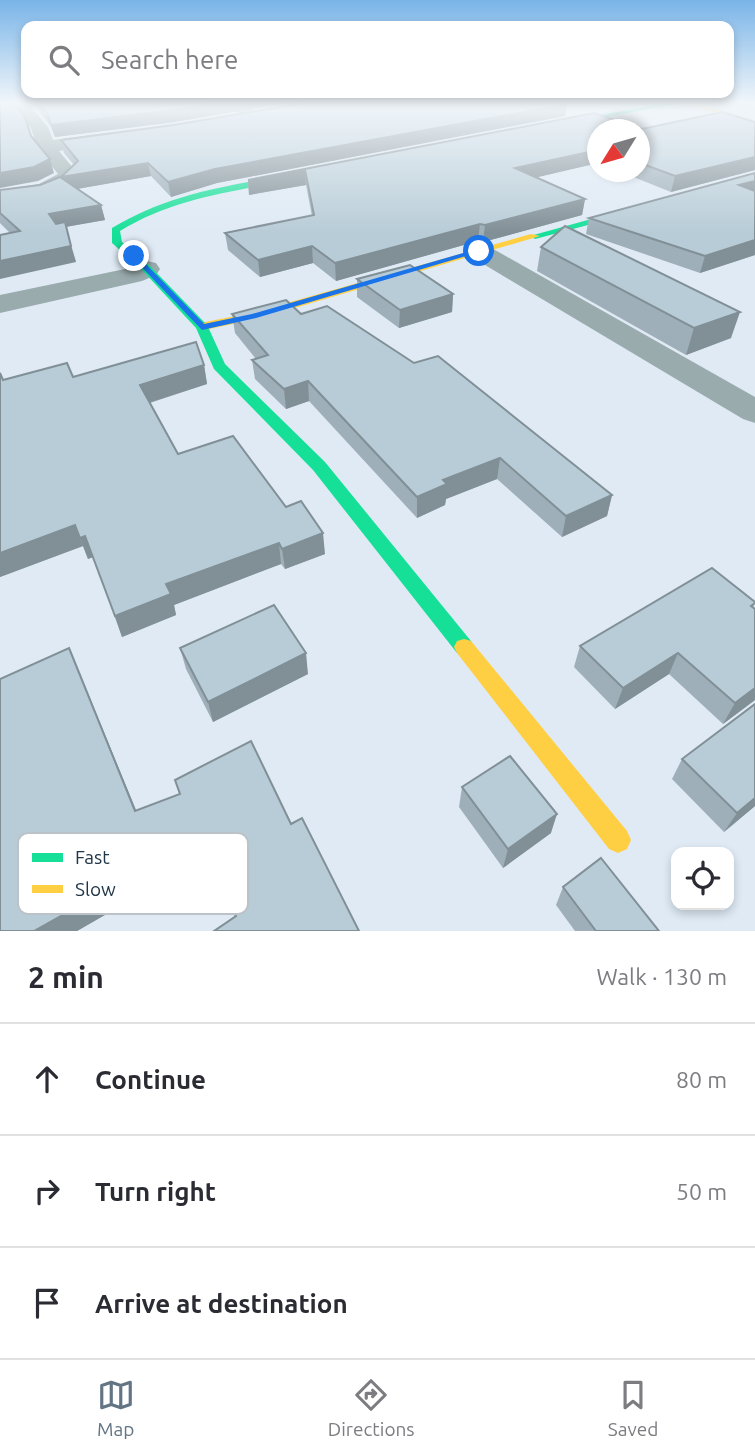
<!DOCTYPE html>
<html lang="en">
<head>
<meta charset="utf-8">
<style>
	:root { --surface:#fff; --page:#f2f2f3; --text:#2b2b33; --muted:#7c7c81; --line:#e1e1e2; --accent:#637585 }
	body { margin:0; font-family:Ubuntu,sans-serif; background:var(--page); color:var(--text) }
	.controls { position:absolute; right:21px; bottom:21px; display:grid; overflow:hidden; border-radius:14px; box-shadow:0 4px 10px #0003 }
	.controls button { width:63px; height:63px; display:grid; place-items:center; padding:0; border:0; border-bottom:2px solid var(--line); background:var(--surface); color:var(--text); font:35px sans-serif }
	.compass { position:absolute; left:587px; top:119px; width:63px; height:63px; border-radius:50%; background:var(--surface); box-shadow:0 4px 10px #0003; rotate:233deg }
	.stop { position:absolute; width:21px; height:21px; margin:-16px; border:5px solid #1a73e8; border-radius:50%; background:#fff }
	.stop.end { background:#1a73e8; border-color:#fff; box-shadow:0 2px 7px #0008 }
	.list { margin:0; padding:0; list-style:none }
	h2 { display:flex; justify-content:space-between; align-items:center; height:91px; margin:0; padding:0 28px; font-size:30px }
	h2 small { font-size:23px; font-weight:400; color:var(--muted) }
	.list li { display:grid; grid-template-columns:46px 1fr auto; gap:21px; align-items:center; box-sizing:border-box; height:112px; padding:0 28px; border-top:2px solid var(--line) }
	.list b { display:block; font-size:26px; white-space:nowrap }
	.list em { font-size:23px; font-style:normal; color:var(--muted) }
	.icon { flex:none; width:38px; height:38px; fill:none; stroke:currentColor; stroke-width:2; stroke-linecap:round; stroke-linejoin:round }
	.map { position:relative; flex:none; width:755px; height:931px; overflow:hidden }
	.search { position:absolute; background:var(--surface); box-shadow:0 4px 10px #0003; left:21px; right:21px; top:21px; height:77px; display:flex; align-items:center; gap:18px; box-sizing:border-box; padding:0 24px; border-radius:14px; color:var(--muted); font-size:26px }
	.sheet { height:427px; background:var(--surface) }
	nav { display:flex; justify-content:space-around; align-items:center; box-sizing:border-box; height:98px; border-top:2px solid var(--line); background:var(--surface); font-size:19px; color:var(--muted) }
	nav a { display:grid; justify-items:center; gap:4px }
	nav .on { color:var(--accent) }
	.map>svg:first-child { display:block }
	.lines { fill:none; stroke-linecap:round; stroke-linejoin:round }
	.street { fill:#9aabad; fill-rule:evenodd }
	.fast { fill:#16e098; fill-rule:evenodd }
	.slow { fill:#ffcf43; fill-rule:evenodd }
	.wall { fill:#9eafb9 }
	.shaded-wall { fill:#818f96 }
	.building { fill:#b8ccd7; stroke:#818f96; stroke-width:2 }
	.route { fill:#1a73e8 }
	.key { fill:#fff; stroke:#bcc3c8; stroke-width:2 }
	.key-label { font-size:19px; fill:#203649 }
</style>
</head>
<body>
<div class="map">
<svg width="755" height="931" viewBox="0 0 755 931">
	<rect width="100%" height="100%" fill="#dfeaf5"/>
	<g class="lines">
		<!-- street -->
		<g class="street">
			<path d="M 10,102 L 27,102 L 48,127 L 53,140 L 114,132 L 123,137 L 114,142 L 59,151 L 79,175 C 62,199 27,199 0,204 L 0,190 L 39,184 L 58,174 L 37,147 L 31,128 Z"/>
			<polygon points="219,102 241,102 263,115 261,119 249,119"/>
			<polygon points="479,243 488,246 755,397 755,423 743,419 470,256 466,251 470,246"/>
			<polygon points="147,261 156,263 160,269 156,275 142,281 0,313 0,295 125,269"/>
		</g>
		<!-- fast -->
		<g class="fast">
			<polygon points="670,102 687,102 552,127 548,125"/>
			<path d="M 300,173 L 304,176 L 303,178 C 239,191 177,196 120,231 L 122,242 L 151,267 L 204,322 L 213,322 L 215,325 L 209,329 L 225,364 L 325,462 L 471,641 L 474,647 L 471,653 L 464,655 L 457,653 L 313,470 L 214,369 L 196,328 L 143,271 L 112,243 L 112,228 C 169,193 234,184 300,173 Z"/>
			<polygon points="638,206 641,207 641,211 535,239 530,236"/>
		</g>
		<!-- slow -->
		<g class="slow">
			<polygon points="681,102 692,102 755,121 755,125"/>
			<polygon points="531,234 540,236 257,319 209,329 203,325 205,322 251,313"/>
			<polygon points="464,639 471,641 627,831 631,840 627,849 618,853 609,849 457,653 454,647 457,641"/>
		</g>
	</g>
	<!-- wall -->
	<g class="wall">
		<polygon points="31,102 289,102 175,122 55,137 50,125"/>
		<polygon points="722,112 755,122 755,170 671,192 621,172 640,172 640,130 598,130 598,163 536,177 585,199 582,215 483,242 478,241 336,281 313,263 260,277 228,250 225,233 312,216 306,185 249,195 248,180 594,113 642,129"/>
		<polygon points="565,116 217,183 171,197 151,176 77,189 101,205 105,220 66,227 76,262 10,233 0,223 0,190 40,185 62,179 61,177 74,165 64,153 61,140"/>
		<polygon points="755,173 755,255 700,273 586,234 589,218"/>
		<polygon points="541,247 731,338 686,355 537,271"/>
		<polygon points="357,279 453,294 452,312 399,328 357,297"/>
		<polygon points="232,314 301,314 612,495 607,516 562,537 497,479 446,499 445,505 417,518 309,401 286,409 255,379 252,360 256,359 235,333"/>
		<polygon points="204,365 207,384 150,403 178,454 286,507 325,554 285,569 281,564 174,605 176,615 122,637 93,557 88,559 83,546 0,577 0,372 3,380 73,377"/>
		<polygon points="755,602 753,608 755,609 755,700 723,724 669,674 615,709 574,667 580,646"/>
		<polygon points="180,648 308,674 213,722 186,669"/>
		<polygon points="78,669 136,810 291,824 235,917 211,854 77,931 0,931"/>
		<polygon points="682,759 755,806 724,832 672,779"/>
		<polygon points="462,787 551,833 503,868 459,807"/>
		<polygon points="563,887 659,931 575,931 556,905"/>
	</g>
	<!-- shaded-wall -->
	<g class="shaded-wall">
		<polygon points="220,102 289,102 175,122 55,137 51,125"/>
		<polygon points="567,104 565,116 217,183 171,197 168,182 215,169"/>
		<polygon points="598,150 598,163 513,183 515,168"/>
		<polygon points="755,157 755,170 671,192 675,176"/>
		<polygon points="50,159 54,173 38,181 0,188 0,173"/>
		<polygon points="148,163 151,176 65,191 61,177"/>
		<polygon points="305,170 306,185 249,195 248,180"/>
		<polygon points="755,181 755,195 739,185"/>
		<polygon points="585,199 582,215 483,242 485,225"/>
		<polygon points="101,205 105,220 53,229 49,214"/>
		<polygon points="480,224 478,241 336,281 335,263"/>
		<polygon points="755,240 755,255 700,273 705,256"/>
		<polygon points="71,246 76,262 0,279 0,261"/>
		<polygon points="312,246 313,263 260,277 258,260"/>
		<polygon points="453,294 452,312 399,328 400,310"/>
		<polygon points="740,312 731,338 686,355 694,328"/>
		<polygon points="204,365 207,384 145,404 140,385"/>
		<polygon points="308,381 309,401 286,409 284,389"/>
		<polygon points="500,458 497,479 446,499 445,505 417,518 417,497 443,480"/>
		<polygon points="612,495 607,516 562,537 566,516"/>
		<polygon points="75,525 83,546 0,577 0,553"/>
		<polygon points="323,533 325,554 285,569 282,549"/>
		<polygon points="85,536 93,557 88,559 80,538"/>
		<polygon points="279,543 281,564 174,605 176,615 122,637 115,616 166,584"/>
		<polygon points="69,648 78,669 144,830 135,811"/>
		<polygon points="306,653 308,674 213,722 208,702"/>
		<polygon points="678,653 669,674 615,709 623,688"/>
		<polygon points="755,688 755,700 723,724 735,703"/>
		<polygon points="755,798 755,806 724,832 737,813"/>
		<polygon points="557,814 551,833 503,868 508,849"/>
		<polygon points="205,835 211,854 77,931 34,931"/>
	</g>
	<!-- building -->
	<g class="building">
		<polygon points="0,102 13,102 25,117 31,136 50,159 34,167 0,173"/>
		<polygon points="37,102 220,102 173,110 51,125 47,113"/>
		<polygon points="311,102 561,102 567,104 215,169 168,182 148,163 61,177 78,161 61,140 173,125"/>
		<polygon points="722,112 755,122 755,157 675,176 640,163 640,130 598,130 598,150 515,168 585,199 485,225 480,224 335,263 312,246 258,260 225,233 314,215 305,170 248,180 594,113 642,129"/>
		<polygon points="755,173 755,181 739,185 755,191 755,240 705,256 589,218"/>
		<polygon points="60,177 101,205 49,214 56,224 65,222 71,246 0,261 0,235 20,231 0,213 0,190 40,185"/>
		<polygon points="565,226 740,312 694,328 541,247"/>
		<polygon points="410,265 453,294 400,310 357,279"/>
		<polygon points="286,300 301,314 327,306 414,363 438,356 612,495 566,516 500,458 443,480 447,484 417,497 308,381 284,389 252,360 268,355 232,314"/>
		<polygon points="196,342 204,365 140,385 178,454 233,436 286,507 301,501 323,533 282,549 279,543 166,584 171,594 115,616 85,536 80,538 75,525 0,553 0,373 3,380 67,363 73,377"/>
		<polygon points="712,568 755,602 755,603 751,606 755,609 755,688 735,703 678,653 623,688 580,646"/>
		<polygon points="274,605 306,653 208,702 180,648"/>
		<polygon points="69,648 135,811 180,794 175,780 251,741 291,824 302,818 359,931 214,931 236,916 205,835 34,931 0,931 0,679"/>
		<polygon points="755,704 755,798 737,813 682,759"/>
		<polygon points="510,756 557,814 508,849 462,787"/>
		<polygon points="601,858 659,931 596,931 563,887"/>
	</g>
	<!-- sky -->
	<linearGradient id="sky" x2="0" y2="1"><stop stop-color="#79b4e8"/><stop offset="0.44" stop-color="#f1f6fa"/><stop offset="1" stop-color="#f1f6fa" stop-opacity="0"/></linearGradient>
	<rect width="755" height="233" fill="url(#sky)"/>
	<!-- route -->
	<polygon class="route" points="477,249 483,251 256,318 202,330 131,256 137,255 204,324 252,314"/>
	<!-- legend -->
	<rect x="18" y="833" width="230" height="81" rx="10" class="key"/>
	<rect x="32" y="853" width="31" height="9" fill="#16e098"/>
	<rect x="32" y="885" width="31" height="8" fill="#ffcf43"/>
	<g class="key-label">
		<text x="75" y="864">Fast</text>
		<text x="75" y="896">Slow</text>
	</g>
</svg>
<div class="controls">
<button><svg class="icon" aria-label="locate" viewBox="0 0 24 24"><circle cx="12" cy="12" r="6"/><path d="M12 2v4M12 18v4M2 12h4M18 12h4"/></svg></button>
</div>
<svg class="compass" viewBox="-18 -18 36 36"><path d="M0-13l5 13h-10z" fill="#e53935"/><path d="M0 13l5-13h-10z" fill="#7c7c81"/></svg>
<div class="stop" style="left:479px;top:251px"></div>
<div class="stop end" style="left:134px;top:256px"></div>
<div class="search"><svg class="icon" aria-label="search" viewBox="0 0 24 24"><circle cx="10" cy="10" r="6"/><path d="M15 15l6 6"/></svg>Search here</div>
</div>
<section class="sheet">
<h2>2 min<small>Walk · 130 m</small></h2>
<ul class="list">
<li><svg class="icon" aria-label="ahead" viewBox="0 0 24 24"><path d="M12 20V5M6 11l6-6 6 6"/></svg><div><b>Continue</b></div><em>80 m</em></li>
<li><svg class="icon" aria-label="right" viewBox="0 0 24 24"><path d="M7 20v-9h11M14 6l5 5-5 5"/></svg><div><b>Turn right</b></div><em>50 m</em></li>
<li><svg class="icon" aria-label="arrive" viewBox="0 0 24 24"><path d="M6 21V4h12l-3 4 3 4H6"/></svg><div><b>Arrive at destination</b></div></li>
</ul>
</section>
<nav>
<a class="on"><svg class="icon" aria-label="map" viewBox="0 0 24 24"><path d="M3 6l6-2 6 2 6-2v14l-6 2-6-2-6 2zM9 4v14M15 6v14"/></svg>Map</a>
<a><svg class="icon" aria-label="directions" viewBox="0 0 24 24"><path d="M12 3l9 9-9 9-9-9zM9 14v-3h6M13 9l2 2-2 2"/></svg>Directions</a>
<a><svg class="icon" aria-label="saved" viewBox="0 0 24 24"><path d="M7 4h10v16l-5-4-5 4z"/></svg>Saved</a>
</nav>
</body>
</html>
